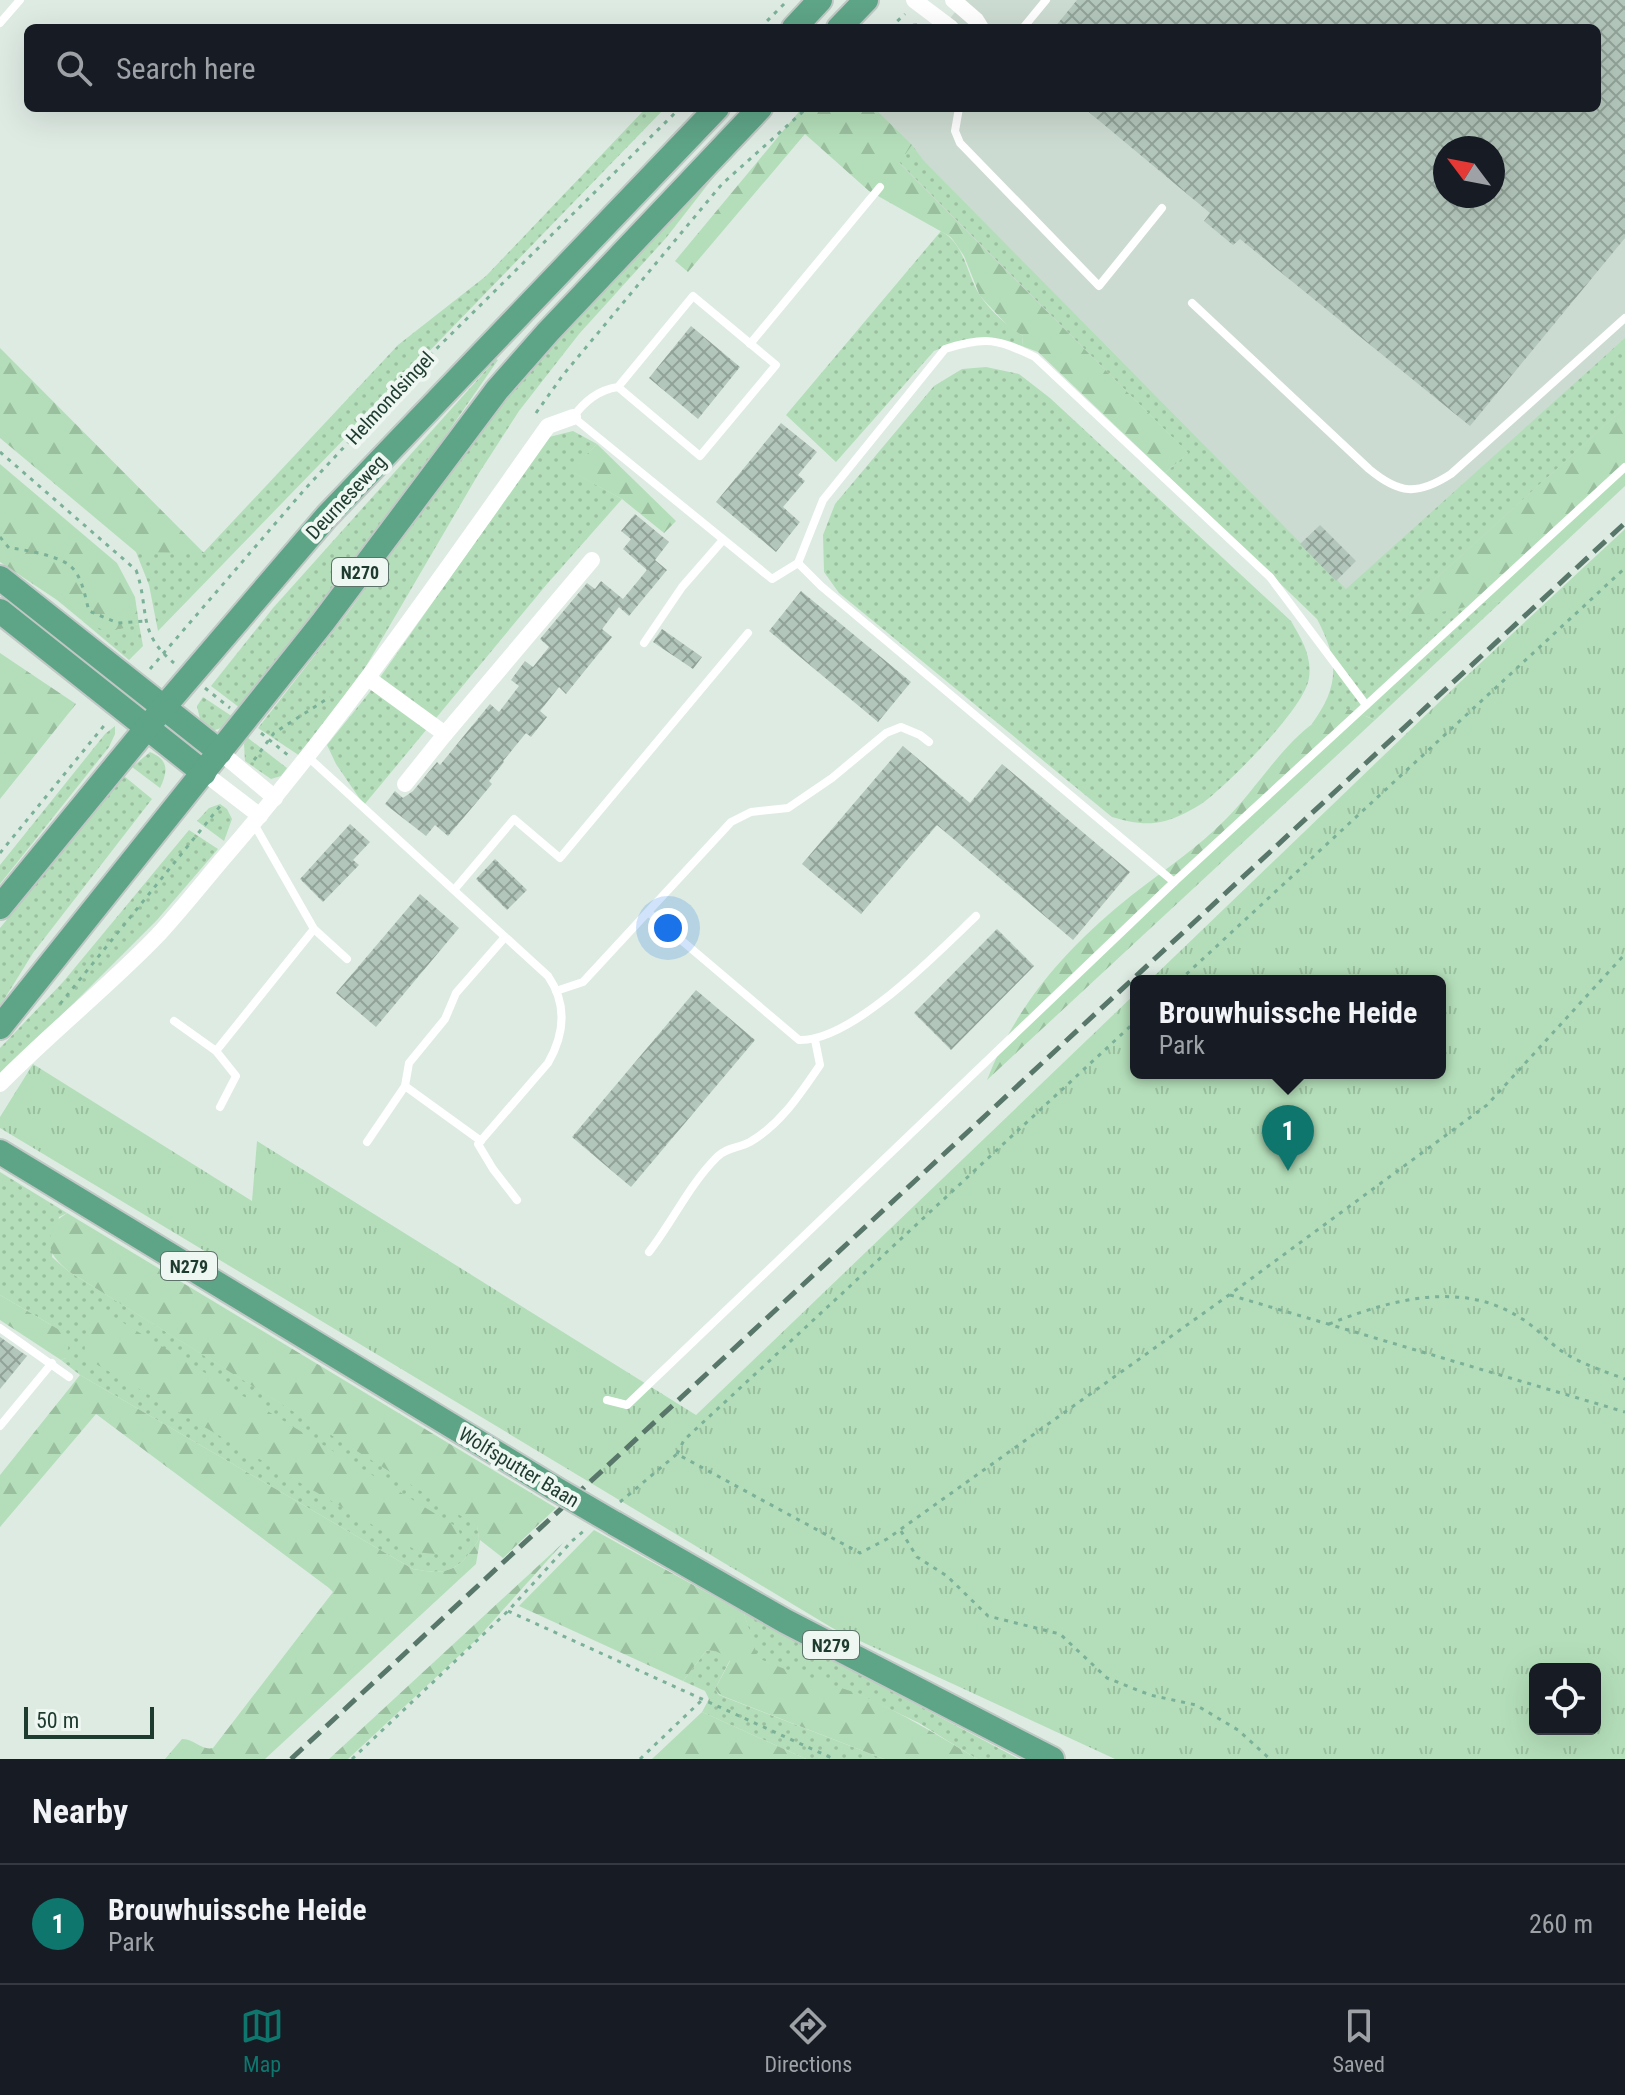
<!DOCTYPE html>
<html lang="en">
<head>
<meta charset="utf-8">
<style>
	:root { --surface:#171b24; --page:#242831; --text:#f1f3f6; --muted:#9ea1a6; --line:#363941; --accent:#0f766e }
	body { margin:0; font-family:"Roboto Condensed",sans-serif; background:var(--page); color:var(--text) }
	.controls { position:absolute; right:24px; bottom:24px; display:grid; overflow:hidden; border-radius:12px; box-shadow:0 8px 32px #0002 }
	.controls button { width:72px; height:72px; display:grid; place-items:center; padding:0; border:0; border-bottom:2px solid var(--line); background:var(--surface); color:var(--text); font:40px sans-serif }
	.compass { position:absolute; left:1433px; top:136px; width:72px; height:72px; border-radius:50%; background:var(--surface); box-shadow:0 8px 32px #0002; rotate:302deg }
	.scale { position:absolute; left:24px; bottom:20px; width:130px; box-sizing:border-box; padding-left:8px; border:4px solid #1e3b2f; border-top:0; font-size:22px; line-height:28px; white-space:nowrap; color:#1e3b2f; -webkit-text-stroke:6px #eef7f1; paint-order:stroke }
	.you { position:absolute; left:668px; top:928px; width:28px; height:28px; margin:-20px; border:6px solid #fff; border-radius:50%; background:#1a73e8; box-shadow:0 0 0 12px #1a73e833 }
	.badge { display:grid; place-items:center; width:52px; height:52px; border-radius:50%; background:var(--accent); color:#fff; font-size:26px; font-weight:700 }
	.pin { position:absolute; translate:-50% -66px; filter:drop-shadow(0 2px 4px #0008) }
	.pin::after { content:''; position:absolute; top:42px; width:28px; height:24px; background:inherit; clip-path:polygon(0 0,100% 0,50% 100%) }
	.popup { position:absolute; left:1130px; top:975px; width:316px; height:104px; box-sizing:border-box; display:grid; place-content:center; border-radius:12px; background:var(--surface); filter:drop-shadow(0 2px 6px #0005); font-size:26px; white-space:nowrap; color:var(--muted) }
	.popup b { font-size:30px; color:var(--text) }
	.popup::after { content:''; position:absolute; left:50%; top:100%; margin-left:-16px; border:16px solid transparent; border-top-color:var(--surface) }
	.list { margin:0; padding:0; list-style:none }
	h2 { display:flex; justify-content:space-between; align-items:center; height:104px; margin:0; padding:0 32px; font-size:34px }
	h2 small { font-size:26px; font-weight:400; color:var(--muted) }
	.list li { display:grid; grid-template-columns:52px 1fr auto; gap:24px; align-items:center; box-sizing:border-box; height:120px; padding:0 32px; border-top:2px solid var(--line) }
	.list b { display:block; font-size:30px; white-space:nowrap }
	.list p { margin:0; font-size:26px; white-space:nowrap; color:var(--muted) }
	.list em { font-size:26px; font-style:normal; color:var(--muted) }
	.icon { flex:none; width:44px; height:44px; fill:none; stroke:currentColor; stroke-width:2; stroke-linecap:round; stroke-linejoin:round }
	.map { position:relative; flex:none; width:1625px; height:1759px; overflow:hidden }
	.search { position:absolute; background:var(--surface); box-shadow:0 8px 32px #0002; left:24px; right:24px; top:24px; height:88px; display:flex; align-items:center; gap:20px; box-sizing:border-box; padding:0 28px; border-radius:12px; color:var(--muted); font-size:30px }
	.sheet { height:224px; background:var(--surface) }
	nav { display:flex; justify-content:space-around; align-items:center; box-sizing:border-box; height:112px; border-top:2px solid var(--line); background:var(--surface); font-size:22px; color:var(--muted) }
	nav a { display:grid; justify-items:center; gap:4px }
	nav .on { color:var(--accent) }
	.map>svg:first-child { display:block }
	.built { fill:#ccdbd1; fill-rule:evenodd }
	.grass { fill:url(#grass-dots) }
	.forest { fill:url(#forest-firs) }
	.park { fill:url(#park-tufts); fill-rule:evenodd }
	.building { fill:url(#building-cross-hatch); fill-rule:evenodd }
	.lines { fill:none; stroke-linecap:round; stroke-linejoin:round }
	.primary-casing { stroke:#c0c8c5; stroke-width:28 }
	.path { stroke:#7bb198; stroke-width:3; stroke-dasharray:4 6; stroke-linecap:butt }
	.service { stroke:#fff; stroke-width:8 }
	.minor { stroke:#fff; stroke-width:16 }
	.primary { stroke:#5ea487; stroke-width:24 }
	.rail { stroke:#58776a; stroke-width:5; stroke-dasharray:16 8; stroke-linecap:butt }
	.primary-bridge-casing { stroke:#c0c8c5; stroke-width:28; stroke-linecap:butt }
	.primary-bridge { stroke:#5ea487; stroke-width:24 }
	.labels { text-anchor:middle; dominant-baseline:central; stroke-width:8; stroke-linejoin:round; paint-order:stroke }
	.shield { fill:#eef7f1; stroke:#5c7369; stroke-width:2 }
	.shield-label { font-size:18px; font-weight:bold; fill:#1e3b2f }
	.street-label { font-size:20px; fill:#1e3b2f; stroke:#eef7f1 }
</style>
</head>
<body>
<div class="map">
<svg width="1625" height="1759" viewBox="0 0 1625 1759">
	<defs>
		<pattern id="grass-dots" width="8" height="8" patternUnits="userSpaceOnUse" patternTransform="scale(2)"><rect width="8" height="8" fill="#b4deb9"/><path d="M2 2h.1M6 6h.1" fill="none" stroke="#9abf9f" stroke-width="1.8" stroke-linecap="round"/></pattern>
		<pattern id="forest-firs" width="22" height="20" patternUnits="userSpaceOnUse" patternTransform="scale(2)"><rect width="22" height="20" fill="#b4deb9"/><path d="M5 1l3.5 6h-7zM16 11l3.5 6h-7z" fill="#9abf9f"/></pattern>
		<pattern id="park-tufts" width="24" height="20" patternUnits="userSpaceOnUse" patternTransform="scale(2)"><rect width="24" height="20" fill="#b4deb9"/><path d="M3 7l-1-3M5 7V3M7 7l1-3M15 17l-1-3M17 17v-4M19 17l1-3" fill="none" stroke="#9abf9f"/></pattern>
		<pattern id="building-cross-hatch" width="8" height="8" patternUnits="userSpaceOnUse" patternTransform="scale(2)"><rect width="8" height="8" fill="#b3c6bb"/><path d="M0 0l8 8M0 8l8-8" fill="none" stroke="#91a298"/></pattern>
	</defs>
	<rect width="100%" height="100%" fill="#deebe3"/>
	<!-- built -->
	<path class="built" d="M 965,0 L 1625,0 L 1625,457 L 1391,671 L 939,226 L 834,108 L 1597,108 L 1597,28 L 942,28 ZM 1445,148 L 1493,148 L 1493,196 L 1445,196 Z"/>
	<!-- grass -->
	<g class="grass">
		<polygon points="646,108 665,108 158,631 149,585 136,552 204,552 398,345 486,276"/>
		<path d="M 912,145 L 924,161 L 1346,589 L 1625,338 L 1625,407 L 1399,612 L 1446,611 L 1479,602 L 1502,601 L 1375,720 C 1353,709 1333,713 1311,725 C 1340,686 1339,661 1317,619 L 1165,473 L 1188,453 L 899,162 Z"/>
		<polygon points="716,174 666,238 579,334 519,411 479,473 362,673 300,756 258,728 350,610 500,400 701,185"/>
		<path d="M 941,231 C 966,245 966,275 981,297 C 992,312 1007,326 1023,336 L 1022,346 C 994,337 961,340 934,351 L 836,462 L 786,415 Z"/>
		<polygon points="496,359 498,360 414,481 240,708 211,686 273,608"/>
		<path d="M 986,367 L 1019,374 L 1050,398 L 1291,621 C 1302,640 1312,656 1309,678 C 1305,708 1229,783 1204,802 C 1194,809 1177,818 1165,821 C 1146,826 1130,822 1112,817 L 839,593 L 824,572 L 823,535 L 835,504 L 934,386 L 962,369 Z"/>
		<polygon points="573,431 597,444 571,471 622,499 547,584 364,805 336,764 327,745 369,693 549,437"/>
		<path d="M 80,619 C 102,629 116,630 139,624 L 143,646 L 129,660 Z"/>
		<polygon points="203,697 233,717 224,727 212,731 201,724 197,706"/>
		<polygon points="115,726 115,734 109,747 0,884 0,865 105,734"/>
		<polygon points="248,738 287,768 281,776 271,779 245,761 244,744"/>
		<path d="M 150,752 C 169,760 168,771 160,788 L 132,767 Z"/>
		<polygon points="124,776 152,799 33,953 0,1006 0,928"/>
		<polygon points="220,804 227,809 232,819 224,841 197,821 209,808"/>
		<polygon points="189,830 218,849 157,920 0,1077 0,1048 63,982"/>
		<path d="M 0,1172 L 67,1213 L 59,1217 L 52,1257 L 68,1271 L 477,1525 L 479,1539 C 460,1570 449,1576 413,1569 L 80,1375 L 61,1360 L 66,1358 L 58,1329 L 0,1295 Z"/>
		<polygon points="744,1613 1019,1759 977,1759 919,1723 860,1695 787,1671 757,1658"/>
		<polygon points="712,1650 724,1654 730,1660 715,1689 719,1695 884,1759 806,1759 702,1712 709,1699 705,1691 683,1681 706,1651"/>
	</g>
	<!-- forest -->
	<g class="forest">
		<polygon points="802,108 874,108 912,145 899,163 1188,453 1165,473 1038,352 1022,346 1023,336 1009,327 980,296 964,256 951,237 869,191 805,134 688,272 675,261"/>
		<polygon points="0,348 204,553 136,552 0,438"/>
		<path d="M 1625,407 L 1625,486 L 1502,601 C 1468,603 1433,620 1399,612 Z"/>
		<polygon points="597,444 676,521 664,533 622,499 570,471"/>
		<polygon points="0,464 117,563 135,597 139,624 120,629 101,629 80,619 57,600 0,562"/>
		<polygon points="0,653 76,704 0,799"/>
		<path d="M 1348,709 L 1375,720 L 987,1080 C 1016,1004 1069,945 1132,895 C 1164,870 1199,847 1227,818 C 1253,792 1285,742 1314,723 C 1324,717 1336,713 1348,709 Z"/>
		<path d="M 67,1213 L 556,1508 L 503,1558 L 480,1540 L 476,1564 L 265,1759 L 165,1759 L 182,1739 C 193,1738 202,1751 213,1748 L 333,1592 L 329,1588 L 96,1414 L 0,1527 L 0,1475 L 80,1375 L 413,1569 C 449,1576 460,1570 479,1539 L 477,1526 L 68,1271 C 49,1254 47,1248 53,1223 Z"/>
		<polygon points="0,1295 58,1329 69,1343 66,1358 61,1360 0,1320"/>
		<path d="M 104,1311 L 457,1527 L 461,1536 C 450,1554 439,1556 419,1552 L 84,1357 L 87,1322 L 93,1313 Z"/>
		<path d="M 594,1530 L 744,1613 L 758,1658 C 792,1674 828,1682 863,1696 C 903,1714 940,1736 977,1759 L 884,1759 L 720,1695 L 715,1689 L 730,1661 C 723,1654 715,1649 706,1651 L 683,1681 L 519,1606 Z"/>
		<polygon points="564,1542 475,1641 348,1759 329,1759"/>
		<polygon points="702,1712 806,1759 652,1759"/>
	</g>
	<!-- park -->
	<path class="park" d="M 1625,529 L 1625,1759 L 1115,1759 L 834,1629 L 0,1128 L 0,1117 L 33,1064 L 252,1201 L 257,1141 L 696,1415 L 1136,993 L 1136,1073 L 1440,1073 L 1440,981 L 1149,981 L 1458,684 ZM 1535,1669 L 1595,1669 L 1595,1729 L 1535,1729 Z"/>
	<!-- building -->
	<g class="building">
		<path d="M 1077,0 L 1625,0 L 1625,238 L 1470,426 L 1240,239 L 1233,245 L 1204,221 L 1210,213 L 1084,108 L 1597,108 L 1597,28 L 1054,28 ZM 1445,148 L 1493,148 L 1493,196 L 1445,196 Z"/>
		<polygon points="691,326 740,367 698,419 649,378"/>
		<polygon points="781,423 817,452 798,475 805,481 783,507 800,522 776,552 716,502"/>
		<polygon points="635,514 669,542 655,560 667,570 629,616 619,607 602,629 612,637 566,694 559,687 540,711 547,717 531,737 526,733 503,761 504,762 489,781 492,784 448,836 435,825 426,836 385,804 395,791 403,798 413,791 437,762 440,765 490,704 499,712 519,686 511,680 525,661 533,667 549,647 540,639 587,583 595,589 601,581 623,599 647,570 623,549 631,539 621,531"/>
		<polygon points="1320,525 1356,561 1336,581 1300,544"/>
		<polygon points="801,591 911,682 878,722 769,631"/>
		<polygon points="662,629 702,657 693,669 653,642"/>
		<polygon points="903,746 970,803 1002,764 1130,872 1073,940 937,825 861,914 802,864"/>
		<polygon points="350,824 370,842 353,860 359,865 323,902 300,879"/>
		<polygon points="495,859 527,890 507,910 476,879"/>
		<polygon points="420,894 459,928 376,1027 336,993"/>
		<polygon points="997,929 1034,966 951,1050 914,1013"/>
		<polygon points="696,990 755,1040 631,1187 572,1137"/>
		<polygon points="0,1337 27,1356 0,1389"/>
	</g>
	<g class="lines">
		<defs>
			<g id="primary">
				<polyline points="794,28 820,0"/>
				<polyline points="839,28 866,0"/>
				<polyline points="0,578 220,752"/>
				<polyline points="0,611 204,773"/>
				<polyline points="0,907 164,707 327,516 717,108"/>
				<polyline points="0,1027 323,622 497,390 548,332 760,108"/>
				<polyline points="0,1152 554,1488"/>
				<polyline points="614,1523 785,1621 1052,1759"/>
			</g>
		</defs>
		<!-- primary casing -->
		<use href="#primary" class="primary-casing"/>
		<!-- path -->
		<g class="path">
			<polyline points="893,26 917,25"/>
			<polyline points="760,28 788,0"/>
			<polyline points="890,28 905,14"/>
			<polyline points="536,413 563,375 722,184 807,108"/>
			<path d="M 0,452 L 136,570 C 150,609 136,632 174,663"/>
			<path d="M 0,537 L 9,548 C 23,549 58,556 69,565 C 82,574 85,597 89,611 L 118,623 L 145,621"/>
			<polyline points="150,669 305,489 424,361 680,108"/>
			<polyline points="205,688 230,708"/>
			<polyline points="261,733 289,756"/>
			<polyline points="254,760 274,733 330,697"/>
			<polyline points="0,853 107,722"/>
			<polyline points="1179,981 1625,568"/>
			<polyline points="60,1004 221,805"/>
			<polyline points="1230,1295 1625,1412"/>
			<path d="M 1329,1324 C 1390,1300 1460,1280 1519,1317 C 1537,1327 1550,1345 1568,1355 C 1585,1365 1606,1372 1625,1379"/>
			<polyline points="677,1454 684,1440 1136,1021"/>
			<polyline points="620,1502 677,1454 860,1553 887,1539 1229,1295 1487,1105 1625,954"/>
			<polyline points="901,1531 917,1557 947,1576 988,1616 1060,1634 1107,1678 1150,1695 1196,1705 1238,1730 1270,1759"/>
			<polyline points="508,1611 834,1759"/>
			<polyline points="352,1759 508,1611 572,1541 586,1529"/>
			<polyline points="640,1759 702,1700"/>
		</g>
		<!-- service -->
		<g class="service">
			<polyline points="0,23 20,0"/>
			<polyline points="1023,28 1046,0"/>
			<polyline points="959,108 955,131 960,143 1099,286 1162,208"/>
			<path d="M 1192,303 L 1369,469 C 1399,494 1417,496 1451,474 L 1625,318"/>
			<polyline points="750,344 880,187"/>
			<path d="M 798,563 L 823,500 L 945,349 C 986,336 998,339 1035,357 L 1270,577 L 1366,705"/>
			<polyline points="644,643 682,587 723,540"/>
			<path d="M 308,757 L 548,976 C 568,1005 564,1035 548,1063 L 478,1144 L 493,1169 L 517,1200"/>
			<polyline points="254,824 314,929 347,959"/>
			<polyline points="1174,882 1625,467"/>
			<polyline points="454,890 514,819 560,858 748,633"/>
			<path d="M 648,912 L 799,1040 C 852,1042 938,952 976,916"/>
			<polyline points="556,991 583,982 731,822 751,812 788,808 832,778 886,733 901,727 920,735 929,742"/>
			<polyline points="174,1021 216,1051 236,1076 220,1107"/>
			<polyline points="216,1051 314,929"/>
			<polyline points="405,1086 409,1063 445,1019 456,993 505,937"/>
			<polyline points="367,1142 405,1086 481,1141"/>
			<path d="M 649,1252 C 673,1221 689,1185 717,1157 C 725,1148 739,1148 750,1142 C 781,1124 800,1094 820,1065 L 815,1040"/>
			<polyline points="0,1328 69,1377"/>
			<path d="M 607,1400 L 627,1405 L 1174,882 L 821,586 L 798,563 L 772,579 L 573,417 C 585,401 598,390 618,387 L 693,296 L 776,365 L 700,456 L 618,387"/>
			<polyline points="0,1426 52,1363"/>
		</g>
		<!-- minor -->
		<g class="minor">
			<polyline points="914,0 951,28"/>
			<polyline points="953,0 976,20 981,28"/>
			<polyline points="368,678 445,734 405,784"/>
			<polyline points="445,734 592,560"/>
			<polyline points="220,752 275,798"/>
			<polyline points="204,773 260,816"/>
			<path d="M 0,1084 C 51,1032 108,987 158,935 C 180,911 200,886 221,861 C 340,724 443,574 548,426 L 573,417"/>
		</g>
		<!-- primary -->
		<use href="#primary" class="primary"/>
		<!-- rail -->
		<polyline class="rail" points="291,1759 1625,523"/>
		<defs>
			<polyline id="primary-bridge" points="554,1488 614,1523"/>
		</defs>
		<!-- primary-bridge casing -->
		<use href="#primary-bridge" class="primary-bridge-casing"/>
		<!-- primary-bridge -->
		<use href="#primary-bridge" class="primary-bridge"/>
	</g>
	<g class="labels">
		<!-- shield labels -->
		<g class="shield">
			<rect x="332" y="558" width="56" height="28" rx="6"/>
			<rect x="161" y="1252" width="56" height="28" rx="6"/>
			<rect x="803" y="1631" width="56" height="28" rx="6"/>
		</g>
		<g class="shield-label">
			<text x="360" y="572">N270</text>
			<text x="189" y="1266">N279</text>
			<text x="831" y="1645">N279</text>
		</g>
		<!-- street labels -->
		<g class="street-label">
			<text transform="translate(390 398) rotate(-47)">Helmondsingel</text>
			<text transform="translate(346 497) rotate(-47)">Deurneseweg</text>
			<text transform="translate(519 1467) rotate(31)">Wolfsputter Baan</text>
		</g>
	</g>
</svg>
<div class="controls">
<button><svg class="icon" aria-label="locate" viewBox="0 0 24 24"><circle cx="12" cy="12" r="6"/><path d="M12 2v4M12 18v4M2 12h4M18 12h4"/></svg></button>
</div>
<svg class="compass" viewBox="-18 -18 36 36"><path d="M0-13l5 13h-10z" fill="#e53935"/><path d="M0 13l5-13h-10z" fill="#9ea1a6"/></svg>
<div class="scale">50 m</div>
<div class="you"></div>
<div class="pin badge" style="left:1288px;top:1171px">1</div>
<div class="popup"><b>Brouwhuissche Heide</b>Park</div>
<div class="search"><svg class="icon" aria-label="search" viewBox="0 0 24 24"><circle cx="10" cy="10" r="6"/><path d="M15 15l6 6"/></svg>Search here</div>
</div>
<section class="sheet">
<h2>Nearby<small></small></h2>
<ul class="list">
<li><span class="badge">1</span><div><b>Brouwhuissche Heide</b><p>Park</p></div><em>260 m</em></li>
</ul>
</section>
<nav>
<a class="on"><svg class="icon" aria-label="map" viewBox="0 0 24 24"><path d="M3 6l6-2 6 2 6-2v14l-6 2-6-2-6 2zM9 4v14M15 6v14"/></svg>Map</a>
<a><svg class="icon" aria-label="directions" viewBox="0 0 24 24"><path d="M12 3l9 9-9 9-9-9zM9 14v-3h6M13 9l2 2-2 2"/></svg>Directions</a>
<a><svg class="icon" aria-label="saved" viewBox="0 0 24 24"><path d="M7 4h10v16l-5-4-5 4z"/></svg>Saved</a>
</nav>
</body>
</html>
